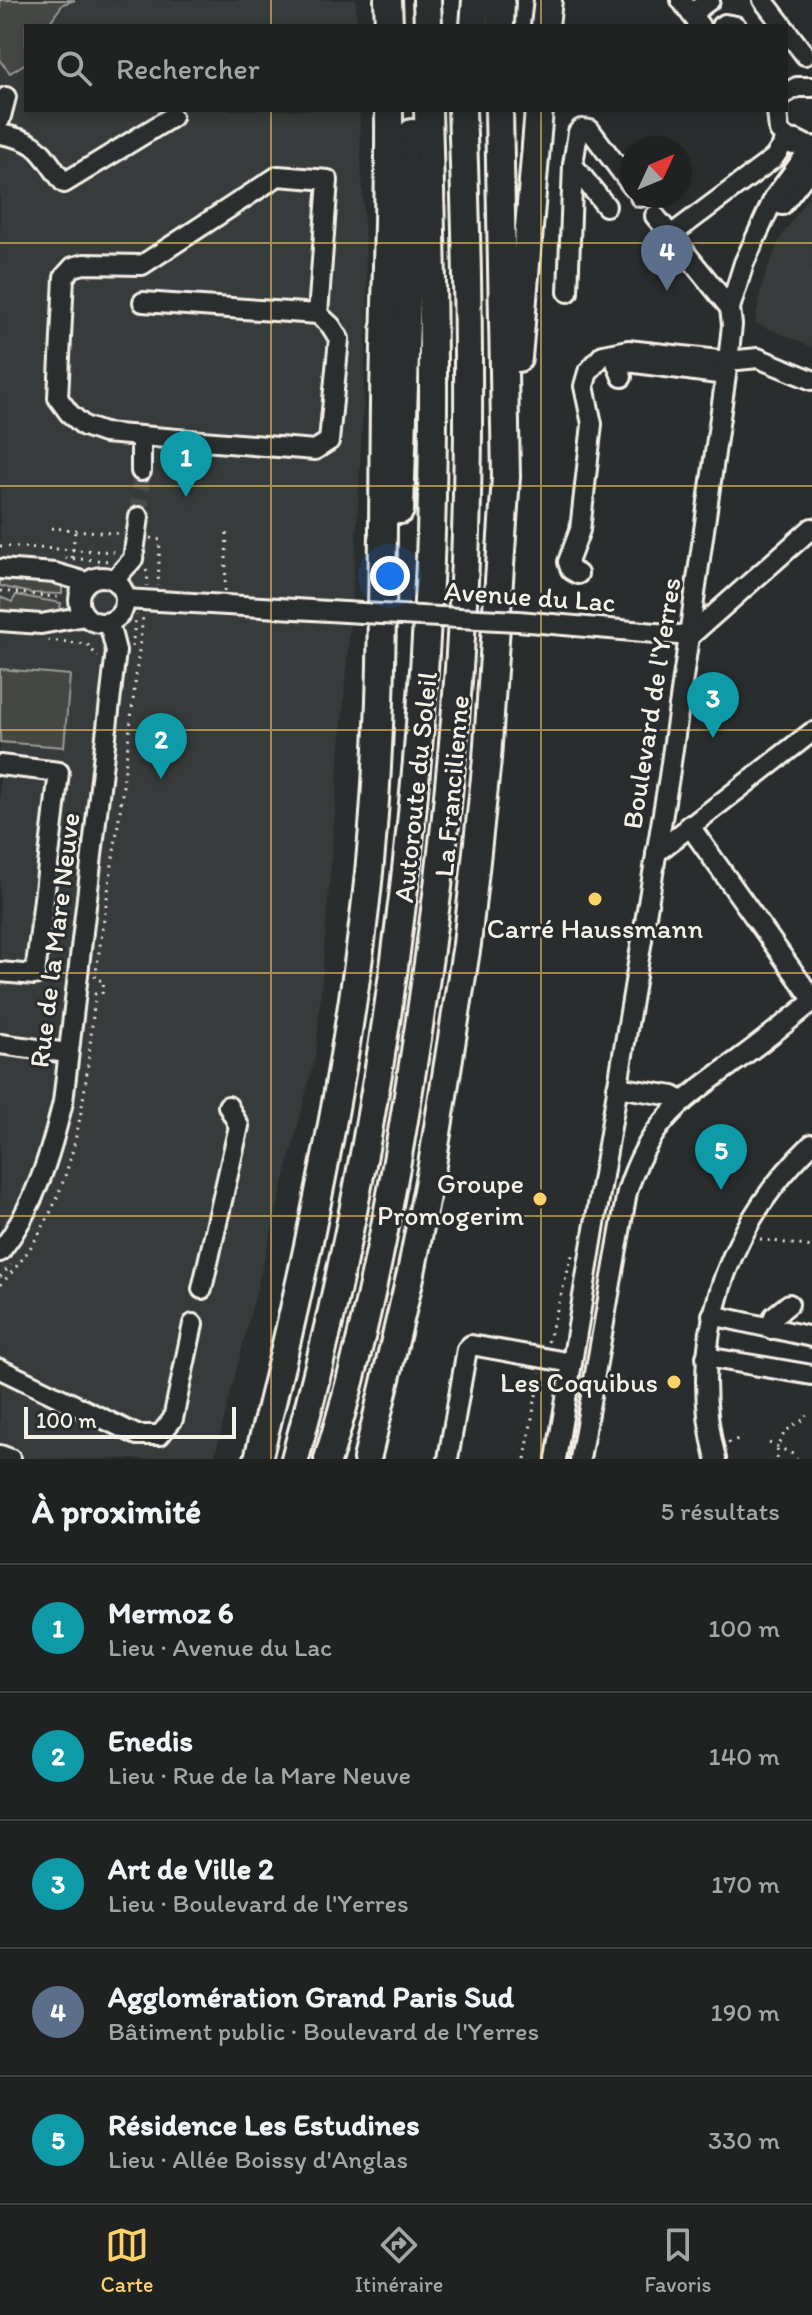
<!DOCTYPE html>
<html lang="fr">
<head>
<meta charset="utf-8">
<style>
	:root { --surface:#202222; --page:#282a2a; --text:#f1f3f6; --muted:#a2a4a5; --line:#3d3f40; --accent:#ffd166 }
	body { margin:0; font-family:Itim,sans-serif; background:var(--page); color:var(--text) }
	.compass { position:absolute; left:620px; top:136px; width:72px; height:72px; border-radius:50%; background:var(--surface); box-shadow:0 4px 12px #0003; rotate:46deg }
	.scale { position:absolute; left:24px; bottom:20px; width:212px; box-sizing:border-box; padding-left:8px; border:4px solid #f4f1e8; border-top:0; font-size:22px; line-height:28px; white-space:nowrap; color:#f4f1e8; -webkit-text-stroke:6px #2a2d2e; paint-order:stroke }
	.you { position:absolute; left:390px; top:576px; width:28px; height:28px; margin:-20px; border:6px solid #fff; border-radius:50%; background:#1a73e8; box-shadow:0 0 0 12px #1a73e833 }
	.badge { display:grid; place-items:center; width:52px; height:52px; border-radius:50%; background:var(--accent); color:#fff; font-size:26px; font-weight:700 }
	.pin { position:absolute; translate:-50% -66px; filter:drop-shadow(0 2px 4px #0008) }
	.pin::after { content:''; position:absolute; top:42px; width:28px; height:24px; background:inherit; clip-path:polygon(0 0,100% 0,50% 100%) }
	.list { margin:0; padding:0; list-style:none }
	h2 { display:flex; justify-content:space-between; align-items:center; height:104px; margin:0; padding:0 32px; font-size:34px }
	h2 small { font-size:26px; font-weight:400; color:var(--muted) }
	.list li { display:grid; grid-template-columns:52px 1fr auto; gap:24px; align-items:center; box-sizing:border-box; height:128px; padding:0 32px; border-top:2px solid var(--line) }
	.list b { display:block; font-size:30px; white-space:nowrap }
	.list p { margin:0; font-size:26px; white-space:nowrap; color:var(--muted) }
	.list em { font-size:26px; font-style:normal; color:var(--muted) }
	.icon { flex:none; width:44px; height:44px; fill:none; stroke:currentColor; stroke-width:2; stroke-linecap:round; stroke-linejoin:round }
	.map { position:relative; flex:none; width:812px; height:1459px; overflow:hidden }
	.search { position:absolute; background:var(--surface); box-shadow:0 4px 12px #0003; left:24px; right:24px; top:24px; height:88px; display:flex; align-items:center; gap:20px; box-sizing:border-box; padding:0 28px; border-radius:0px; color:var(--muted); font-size:30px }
	.sheet { height:744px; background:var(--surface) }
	nav { display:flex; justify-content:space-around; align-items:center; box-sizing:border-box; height:112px; border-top:2px solid var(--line); background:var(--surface); font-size:22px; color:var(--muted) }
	nav a { display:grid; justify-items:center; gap:4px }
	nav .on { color:var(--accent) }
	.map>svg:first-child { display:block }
	.built { fill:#373a3a }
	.green { fill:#444645; stroke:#9c9c96; stroke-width:2 }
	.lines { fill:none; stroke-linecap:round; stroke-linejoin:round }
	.minor-tunnel { stroke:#484a4a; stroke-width:18; stroke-dasharray:18 9; stroke-linecap:butt }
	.minor-casing { stroke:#f4f1e8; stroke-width:24 }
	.highway-casing { stroke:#f4f1e8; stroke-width:32 }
	.path { stroke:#f4f1e8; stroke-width:3; stroke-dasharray:2 6; stroke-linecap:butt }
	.minor { stroke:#2a2d2e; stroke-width:18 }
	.highway { stroke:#2a2d2e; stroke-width:26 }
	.minor-bridge-casing { stroke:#f4f1e8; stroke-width:24; stroke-linecap:butt }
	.minor-bridge { stroke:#2a2d2e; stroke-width:18 }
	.grid { fill:none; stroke:#ffd166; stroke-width:2; stroke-opacity:0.55 }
	.poi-dot { fill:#ffd166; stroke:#2a2d2e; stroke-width:3 }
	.labels { text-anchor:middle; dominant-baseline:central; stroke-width:6; stroke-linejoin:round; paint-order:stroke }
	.street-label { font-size:28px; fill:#f4f1e8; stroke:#2a2d2e }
	.poi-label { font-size:28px; fill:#f4f1e8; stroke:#2a2d2e; text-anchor:end }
</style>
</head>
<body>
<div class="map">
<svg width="812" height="1459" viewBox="0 0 812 1459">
	<rect width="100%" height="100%" fill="#2a2d2e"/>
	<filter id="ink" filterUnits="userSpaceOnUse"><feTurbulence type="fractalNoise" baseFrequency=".0125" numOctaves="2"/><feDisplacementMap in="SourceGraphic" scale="16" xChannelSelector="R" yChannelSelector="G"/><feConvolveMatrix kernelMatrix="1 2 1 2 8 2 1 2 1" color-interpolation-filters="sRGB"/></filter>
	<g filter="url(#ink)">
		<!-- built -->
		<g class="built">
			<polygon points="0,0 356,0 356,26 26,26 26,110 359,110 368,308 356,546 316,1053 214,1459 0,1459"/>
			<polygon points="812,191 812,347 755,323 761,289 768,267 781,237"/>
		</g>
		<!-- green -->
		<g class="green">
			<polygon points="0,0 75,0 63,4 47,26 26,26 26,63 10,73 0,61"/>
			<polygon points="0,574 62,580 62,594 30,593 0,586"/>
			<polygon points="16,595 61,603 59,616 0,615 0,597 12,602"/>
			<polygon points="0,669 70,675 64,747 0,742"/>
		</g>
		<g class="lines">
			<!-- minor-tunnel -->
			<polyline class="minor-tunnel" points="139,517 141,471"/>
			<defs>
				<g id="minor">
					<polyline points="681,0 700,26"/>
					<polyline points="763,0 783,26"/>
					<polyline points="691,14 710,0"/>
					<polyline points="721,26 725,24 736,26"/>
					<polyline points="786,30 805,55"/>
					<polyline points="786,93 797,87 812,87"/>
					<polyline points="777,110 779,131 793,145"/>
					<polyline points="0,120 6,97"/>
					<path d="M 0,134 C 41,141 40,152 64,183 L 172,117"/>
					<polyline points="573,165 606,206"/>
					<polyline points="640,196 640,197"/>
					<polyline points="782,205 812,167"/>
					<polyline points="655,216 671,235"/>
					<polyline points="568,292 573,165 578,132 581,129 590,130 632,186"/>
					<polyline points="143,302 318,314 331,326 339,339 329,441 315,450 104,433 84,426 69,413 58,398 64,277 73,267 84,264 142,265 278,176 328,180 318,314"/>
					<polyline points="730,308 671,235 774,158 787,139 796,140 812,148"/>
					<polyline points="622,377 616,362 621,361 725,375"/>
					<polyline points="141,437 141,471"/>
					<polyline points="0,569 55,573 86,582"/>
					<polyline points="578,574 571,570 568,562 580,530 592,424 584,386 588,372 603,355 628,350 728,361 758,358 812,380"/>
					<circle cx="102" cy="600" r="23"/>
					<polyline points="114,580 133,559 139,517"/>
					<polyline points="125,599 362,613"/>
					<polyline points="0,621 41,624 85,616"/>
					<polyline points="518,621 690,636"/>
					<polyline points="690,636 812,528"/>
					<polyline points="0,765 59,772 35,975 0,972"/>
					<polyline points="689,825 812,998"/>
					<polyline points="656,853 812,732"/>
					<polyline points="0,1044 68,1053"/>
					<polyline points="617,1087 673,1096 682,1101"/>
					<path d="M 0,1252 C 35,1207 50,1156 63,1102 L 116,651 L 111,631 L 106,623"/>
					<polyline points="202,1289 239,1126 228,1106"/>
					<polyline points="712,1315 812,1337"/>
					<polyline points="771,1329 774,1316 789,1304"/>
					<polyline points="706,1357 812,1375"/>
					<polyline points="0,1369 137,1435 160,1435 173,1419 193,1324"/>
					<polyline points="0,1455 11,1459"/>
					<polyline points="448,1459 467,1349 471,1345 572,1363"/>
					<polyline points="556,1459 669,777 728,361 732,325 730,308 744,263 774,198 812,146"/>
					<path d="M 580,1459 L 627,1192 C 649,1121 682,1101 739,1059 C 764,1041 788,1021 812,1002"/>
					<path d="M 716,1459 C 686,1341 726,1227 812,1144"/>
				</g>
				<g id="highway">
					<polyline points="388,0 389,26"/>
					<polyline points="427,0 428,26"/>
					<polyline points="474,26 476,0"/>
					<polyline points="500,26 501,0"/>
					<polyline points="545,26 548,0"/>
					<polyline points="518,358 539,110"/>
					<polyline points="400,510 412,133"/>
					<path d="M 258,1459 C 304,1278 343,1095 365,909 C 385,742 382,572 384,404 C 385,306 390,208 389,110"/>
					<path d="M 295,1459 C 374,1167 417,863 430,561 C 436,411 432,260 428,110"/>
					<path d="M 328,1459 C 368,1329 393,1193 414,1058 C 440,894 458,728 465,561 C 471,411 468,260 462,110"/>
					<polyline points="367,1459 411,1273 432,1165 467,944 487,759 506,477 499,110"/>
				</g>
			</defs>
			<!-- minor casing -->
			<use href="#minor" class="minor-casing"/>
			<!-- highway casing -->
			<use href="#highway" class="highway-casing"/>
			<!-- path -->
			<g class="path">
				<polyline points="51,528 123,534"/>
				<polyline points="150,538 160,540 158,586"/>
				<polyline points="0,546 116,552"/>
				<polyline points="65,558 110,561"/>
				<polyline points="72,558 75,531"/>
				<polyline points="146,570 148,574 147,586"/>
				<polyline points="0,591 63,598"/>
				<polyline points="225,591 227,531"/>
				<polyline points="48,640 87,644 98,657"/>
				<polyline points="132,647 136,615"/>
				<polyline points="760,1239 812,1247"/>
				<polyline points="0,1277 11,1265"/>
				<path d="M 0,1285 C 78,1205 85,1099 95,994 L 102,994 L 104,981 L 95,979 L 120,811 L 143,617"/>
				<polyline points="548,1342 573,1252"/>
				<polyline points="728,1443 743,1437"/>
				<polyline points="769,1443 791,1453 797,1459"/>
				<polyline points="525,1459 540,1372"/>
				<path d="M 777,1459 C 777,1437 786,1428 805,1419 L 806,1415"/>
			</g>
			<!-- minor -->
			<use href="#minor" class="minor"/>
			<!-- highway -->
			<use href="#highway" class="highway"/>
			<defs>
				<polyline id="minor-bridge" points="362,613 518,621"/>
			</defs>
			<!-- minor-bridge casing -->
			<use href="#minor-bridge" class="minor-bridge-casing"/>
			<!-- minor-bridge -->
			<use href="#minor-bridge" class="minor-bridge"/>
		</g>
	</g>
	<!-- grid -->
	<path class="grid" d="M 271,0 L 271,26M 541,0 L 541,26M 271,110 L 271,1459M 541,110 L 541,1459M 0,243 L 812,243M 0,486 L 812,486M 0,730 L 812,730M 0,973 L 812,973M 0,1216 L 812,1216"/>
	<!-- markers -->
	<g class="poi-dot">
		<circle cx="595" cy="899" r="8"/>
		<circle cx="540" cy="1199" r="8"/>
		<circle cx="674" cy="1382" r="8"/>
	</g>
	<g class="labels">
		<!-- street labels -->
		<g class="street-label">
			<text transform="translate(530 596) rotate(4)">Avenue du Lac</text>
			<text transform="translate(651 703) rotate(-81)">Boulevard de l'Yerres</text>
			<text transform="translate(451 786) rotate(-85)">La Francilienne</text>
			<text transform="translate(415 787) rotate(-84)">Autoroute du Soleil</text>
			<text transform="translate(54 940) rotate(-83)">Rue de la Mare Neuve</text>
		</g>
		<!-- poi labels -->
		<g class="poi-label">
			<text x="595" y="928" text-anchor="middle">Carré Haussmann</text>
			<text x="524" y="1183">Groupe<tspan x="524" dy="32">Promogerim</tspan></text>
			<text x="658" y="1382">Les Coquibus</text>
		</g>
	</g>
</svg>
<svg class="compass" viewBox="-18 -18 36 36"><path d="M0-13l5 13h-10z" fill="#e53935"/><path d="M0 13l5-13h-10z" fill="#a2a4a5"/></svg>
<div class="scale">100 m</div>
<div class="you"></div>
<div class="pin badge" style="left:186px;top:497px;background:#0f9aa8">1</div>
<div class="pin badge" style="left:161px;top:779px;background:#0f9aa8">2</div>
<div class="pin badge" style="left:713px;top:738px;background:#0f9aa8">3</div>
<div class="pin badge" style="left:667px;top:291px;background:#5c6f8a">4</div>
<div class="pin badge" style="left:721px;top:1190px;background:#0f9aa8">5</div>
<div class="search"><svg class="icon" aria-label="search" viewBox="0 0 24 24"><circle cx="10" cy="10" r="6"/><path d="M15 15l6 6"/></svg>Rechercher</div>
</div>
<section class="sheet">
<h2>À proximité<small>5 résultats</small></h2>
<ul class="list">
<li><span class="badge" style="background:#0f9aa8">1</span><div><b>Mermoz 6</b><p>Lieu · Avenue du Lac</p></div><em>100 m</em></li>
<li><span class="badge" style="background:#0f9aa8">2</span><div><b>Enedis</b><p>Lieu · Rue de la Mare Neuve</p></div><em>140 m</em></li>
<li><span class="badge" style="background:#0f9aa8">3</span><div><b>Art de Ville 2</b><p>Lieu · Boulevard de l'Yerres</p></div><em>170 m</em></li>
<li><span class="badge" style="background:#5c6f8a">4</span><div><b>Agglomération Grand Paris Sud</b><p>Bâtiment public · Boulevard de l'Yerres</p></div><em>190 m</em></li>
<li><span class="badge" style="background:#0f9aa8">5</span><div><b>Résidence Les Estudines</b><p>Lieu · Allée Boissy d'Anglas</p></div><em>330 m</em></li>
</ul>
</section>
<nav>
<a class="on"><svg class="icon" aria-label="map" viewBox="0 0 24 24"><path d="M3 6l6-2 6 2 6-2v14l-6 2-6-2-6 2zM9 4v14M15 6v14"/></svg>Carte</a>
<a><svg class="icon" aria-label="directions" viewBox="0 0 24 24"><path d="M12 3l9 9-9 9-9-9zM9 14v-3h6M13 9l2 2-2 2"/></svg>Itinéraire</a>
<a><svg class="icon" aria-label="saved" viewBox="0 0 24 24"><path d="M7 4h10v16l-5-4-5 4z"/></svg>Favoris</a>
</nav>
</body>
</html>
